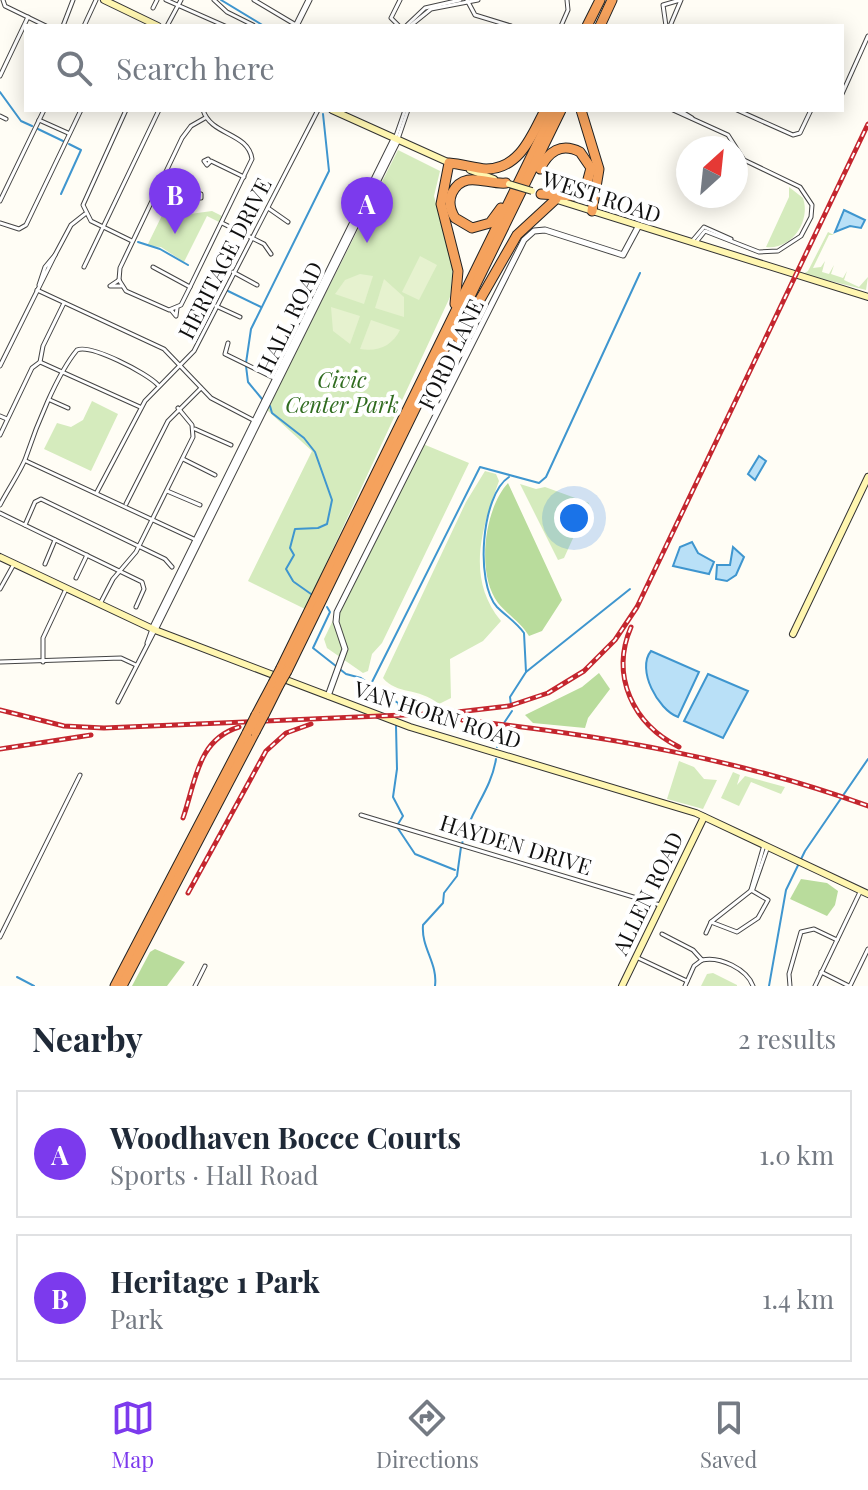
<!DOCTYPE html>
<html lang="en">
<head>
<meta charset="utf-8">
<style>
	:root { --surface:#fff; --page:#f2f2f3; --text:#1f2937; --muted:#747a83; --line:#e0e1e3; --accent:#7c3aed }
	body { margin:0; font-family:"Playfair Display",serif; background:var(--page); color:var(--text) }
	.compass { position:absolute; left:676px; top:136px; width:72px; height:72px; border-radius:50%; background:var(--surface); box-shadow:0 4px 20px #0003; rotate:27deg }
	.you { position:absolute; left:574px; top:518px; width:28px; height:28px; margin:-20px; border:6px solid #fff; border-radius:50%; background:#1a73e8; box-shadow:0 0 0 12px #1a73e833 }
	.badge { display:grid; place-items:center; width:52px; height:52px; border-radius:50%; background:var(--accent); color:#fff; font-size:26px; font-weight:700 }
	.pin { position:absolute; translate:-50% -66px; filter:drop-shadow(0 2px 4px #0008) }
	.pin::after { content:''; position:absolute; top:42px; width:28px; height:24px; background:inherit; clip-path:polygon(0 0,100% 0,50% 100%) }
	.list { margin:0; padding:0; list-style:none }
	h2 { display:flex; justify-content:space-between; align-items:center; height:104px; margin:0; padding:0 32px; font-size:34px }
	h2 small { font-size:26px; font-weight:400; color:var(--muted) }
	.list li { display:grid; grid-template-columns:52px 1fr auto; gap:24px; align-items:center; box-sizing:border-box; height:128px; margin:0 16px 16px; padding:0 16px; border:2px solid var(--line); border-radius:0px }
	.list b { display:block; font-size:30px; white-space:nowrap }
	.list p { margin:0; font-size:26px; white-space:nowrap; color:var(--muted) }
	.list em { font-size:26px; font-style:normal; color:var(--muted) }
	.icon { flex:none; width:44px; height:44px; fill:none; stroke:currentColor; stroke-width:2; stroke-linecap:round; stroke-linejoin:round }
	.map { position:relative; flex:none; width:868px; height:986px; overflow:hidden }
	.search { position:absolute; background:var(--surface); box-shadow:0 4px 20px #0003; left:24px; right:24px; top:24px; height:88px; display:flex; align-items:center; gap:20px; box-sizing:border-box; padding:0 28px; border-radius:0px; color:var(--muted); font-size:30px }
	.sheet { height:392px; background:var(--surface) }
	nav { display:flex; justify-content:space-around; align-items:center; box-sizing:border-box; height:112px; border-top:2px solid var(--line); background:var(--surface); font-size:22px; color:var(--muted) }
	nav a { display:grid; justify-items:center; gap:4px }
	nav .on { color:var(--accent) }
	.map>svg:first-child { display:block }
	.green { fill:#d5ebbd }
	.forest { fill:#b9dc9c }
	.pitch { fill:#e6f2cf }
	.water { fill:#b9e0f7; stroke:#3f96cf; stroke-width:2 }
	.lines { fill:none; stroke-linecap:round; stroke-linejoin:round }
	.stream { stroke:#3f96cf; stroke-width:2 }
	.minor-casing { stroke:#444; stroke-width:5 }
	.tertiary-casing { stroke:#444; stroke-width:7 }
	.secondary-casing { stroke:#333; stroke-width:8 }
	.motorway-casing { stroke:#222; stroke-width:11 }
	.minor { stroke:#fff; stroke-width:3 }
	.tertiary { stroke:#fff; stroke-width:5 }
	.secondary { stroke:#fff6b0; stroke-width:6 }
	.motorway { stroke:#f5a25d; stroke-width:9 }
	.rail-casing { stroke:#c4262e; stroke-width:5 }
	.rail { stroke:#fff; stroke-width:2; stroke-dasharray:6; stroke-linecap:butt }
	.secondary-bridge-casing { stroke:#333; stroke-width:8; stroke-linecap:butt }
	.motorway-bridge-casing { stroke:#222; stroke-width:11; stroke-linecap:butt }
	.secondary-bridge { stroke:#fff6b0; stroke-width:6 }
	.motorway-bridge { stroke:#f5a25d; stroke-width:9 }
	.labels { text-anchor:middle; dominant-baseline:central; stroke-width:8; stroke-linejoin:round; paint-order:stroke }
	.street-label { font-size:22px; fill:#111; stroke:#fff }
	.park-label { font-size:22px; font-style:italic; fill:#2f6b1f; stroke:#fff }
</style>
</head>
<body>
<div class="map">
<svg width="868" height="986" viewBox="0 0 868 986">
	<rect width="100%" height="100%" fill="#fffdf5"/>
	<!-- green -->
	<g class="green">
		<polygon points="398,150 440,171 434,196 453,267 450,297 305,609 248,581 312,451 267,410"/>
		<path d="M 789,187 L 803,198 C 811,221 792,250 766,247 L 789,197 Z"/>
		<polygon points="172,195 190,214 212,211 222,216 219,222 207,216 184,262 161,247 147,246"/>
		<polygon points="828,232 834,235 829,235 813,268 821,267 825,261 822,272 829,274 834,265 831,274 843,278 847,271 844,280 859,287 868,277 866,290 803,274 808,271"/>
		<polygon points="92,401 118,414 91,471 44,449 57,423 71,427 83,420"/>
		<polygon points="423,444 469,463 382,643 372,654 368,671 363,673 327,648 324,639 416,447"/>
		<path d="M 485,471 L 496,474 L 499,481 C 481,530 466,578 501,621 L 483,641 L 450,659 L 451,698 L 439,704 C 418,687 397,695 383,678 L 466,502 Z"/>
		<polygon points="520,484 536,489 545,487 589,503 564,558 558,560"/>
		<polygon points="679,761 694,767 704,779 717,780 703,809 667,799"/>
		<polygon points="733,772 740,775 737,785 745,776 785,787 781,794 751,782 739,806 721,798"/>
		<polygon points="713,973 737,985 737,986 701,986 707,974"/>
	</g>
	<!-- forest -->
	<g class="forest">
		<path d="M 508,483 L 562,600 L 542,631 L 529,636 C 521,622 508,615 498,603 C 476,574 484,509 508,483 Z"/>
		<polygon points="599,673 610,689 588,718 585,728 533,723 525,715 582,687"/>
		<polygon points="801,879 827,883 838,891 835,905 827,916 790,899"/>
		<polygon points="155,949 185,962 167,986 132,986 150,952"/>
	</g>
	<!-- pitch -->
	<g class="pitch">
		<polygon points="420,256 437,265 419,300 402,292"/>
		<polygon points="360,274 373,276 364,304 335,294 345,280"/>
		<polygon points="384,279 404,297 404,317 375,308"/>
		<polygon points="331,307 360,316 350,344 333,331"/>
		<path d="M 371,320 L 400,330 C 392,346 378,352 360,349 Z"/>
	</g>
	<!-- water -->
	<g class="water">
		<polygon points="844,210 865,220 861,228 850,226 835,232"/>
		<polygon points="759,456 766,461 755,480 748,474"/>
		<polygon points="692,542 698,553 714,562 709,574 673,566 680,547"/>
		<polygon points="733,547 744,557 736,575 727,581 716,579 717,565 730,565"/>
		<path d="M 651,651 L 699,672 L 678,717 C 658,710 636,669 651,651 Z"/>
		<polygon points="708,674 748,691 723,738 684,721"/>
	</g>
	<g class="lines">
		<!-- stream -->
		<g class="stream">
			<polyline points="221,0 264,26"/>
			<polyline points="0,92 21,121 32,126"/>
			<polyline points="38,129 63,141"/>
			<polyline points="61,194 81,150 69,144"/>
			<polyline points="138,242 160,249 188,265"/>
			<polyline points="228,291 261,307"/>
			<polyline points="246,363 251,329 329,171 323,114"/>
			<polyline points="246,366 248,382 262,399"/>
			<polyline points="270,406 272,413 304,438 315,452 332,500 327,524 318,528 295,529 290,548 294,555 286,569 293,581"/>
			<path d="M 509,477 C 481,495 475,583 497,607 C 506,616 516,622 524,633 L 526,672"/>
			<polyline points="294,582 311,594"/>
			<polyline points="327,607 330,612 313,648 346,674 361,678 398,703 398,712"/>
			<polyline points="370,686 480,467 539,483 546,477 640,273"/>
			<polyline points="511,705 510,697 526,672 630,589"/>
			<polyline points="504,723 512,711"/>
			<polyline points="396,726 397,769 393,797 403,816 398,824"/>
			<polyline points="497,747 503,726"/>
			<polyline points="397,827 415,854 455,870"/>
			<path d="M 462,844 C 469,812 491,791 496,759"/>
			<polyline points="17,977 34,986"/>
			<path d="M 435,986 C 438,963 421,948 423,925 L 443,903 L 444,893 L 457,876 L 461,847"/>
			<polyline points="769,986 786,890 805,851 868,759"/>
		</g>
		<defs>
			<g id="minor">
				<polyline points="3,0 5,6 46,26"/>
				<polyline points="166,0 225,26"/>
				<polyline points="214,0 227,12 253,25"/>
				<polyline points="254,0 296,25"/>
				<polyline points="467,0 475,15 511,26"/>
				<polyline points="153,8 157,0"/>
				<polyline points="63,26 73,0"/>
				<polyline points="84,26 96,0"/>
				<polyline points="167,26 181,0"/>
				<polyline points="399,26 391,18 400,0"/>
				<polyline points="406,26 425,8 460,0"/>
				<polyline points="410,26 431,9 478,0"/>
				<polyline points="561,26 568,10 567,0"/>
				<polyline points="666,26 663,5 680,0"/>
				<polyline points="670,26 681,0"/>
				<polyline points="0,76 28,17"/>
				<polyline points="842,94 868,36"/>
				<polyline points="126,110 83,205 91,221 132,241"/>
				<polyline points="673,110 728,135 744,160 800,187 812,205 811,217 801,236 778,251 759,252 705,231 697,241"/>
				<polyline points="679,110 692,118"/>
				<polyline points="737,110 793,135 800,133 811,110"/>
				<polyline points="0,116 6,119"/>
				<polyline points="39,120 68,133"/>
				<polyline points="396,136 405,110"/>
				<polyline points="398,139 408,110"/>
				<polygon points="208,159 210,162 207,165 204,161"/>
				<polyline points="211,161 244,177"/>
				<polyline points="167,174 179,180 197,198 201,198 201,194 194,193"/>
				<polyline points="0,201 44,110"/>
				<polyline points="268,208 288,222"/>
				<polyline points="0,223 19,229 26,225 81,110"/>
				<polyline points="222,223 264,244 271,254"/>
				<polyline points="693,240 704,227 731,239"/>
				<polyline points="55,255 71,225 85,214"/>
				<polyline points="84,267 159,110"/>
				<polyline points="153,267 190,287"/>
				<polyline points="233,272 257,285"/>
				<path d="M 119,280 L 126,291 L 169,310 L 181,305 L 190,287 L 252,159 C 248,132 211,136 203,110"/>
				<polyline points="119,280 120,268 182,138 191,126 205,118"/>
				<polyline points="119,280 110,286 121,286"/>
				<polyline points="37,290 164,349 211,398 255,421"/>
				<polyline points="216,306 240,317"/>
				<polyline points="171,310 176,316 177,308"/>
				<polyline points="228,343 225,354 276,379"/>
				<polyline points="40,362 140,407"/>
				<polyline points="0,366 55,255 45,267 39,285"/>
				<polyline points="50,400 68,408"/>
				<polyline points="0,416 7,419"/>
				<polyline points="195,429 231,445"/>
				<polyline points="0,435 32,368 40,362 43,346 64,303"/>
				<polyline points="183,459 215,475"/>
				<polyline points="26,461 196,540"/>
				<polyline points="167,491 200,505"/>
				<polyline points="97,492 145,401 194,351 318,110"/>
				<polyline points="126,504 168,421 201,388"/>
				<path d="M 0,505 C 7,491 22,469 26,457 C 36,427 57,374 77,350 C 91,344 147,373 158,385"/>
				<polyline points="0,513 142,582 144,589 136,607"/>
				<polyline points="25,525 35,502 41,499 165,559 172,567"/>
				<polyline points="45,564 55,540"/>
				<polyline points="76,578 87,555"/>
				<polyline points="0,589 14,564"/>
				<polyline points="101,602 113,579 136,552 193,437 192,425 178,408"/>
				<polyline points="147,643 152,629"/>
				<polyline points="0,662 121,658 136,665"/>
				<polyline points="43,662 43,638 66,589"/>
				<polyline points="118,702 155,630"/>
				<polyline points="361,815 660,905"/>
				<polyline points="751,890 768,900 758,918 737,932 711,922 753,889 767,849"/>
				<polyline points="751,890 764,845"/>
				<polyline points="706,933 711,922"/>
				<polyline points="662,934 693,950 702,960"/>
				<polyline points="0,937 80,775"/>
				<polyline points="636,957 687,981"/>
				<path d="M 702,960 C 720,956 747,969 753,986"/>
				<polyline points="821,972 849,986"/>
				<polyline points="195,986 205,966"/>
				<polyline points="685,986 694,966 702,960"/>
				<polyline points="790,986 789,974 801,932 814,929 837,940"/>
				<polyline points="815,986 861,890"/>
				<polyline points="850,986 868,949"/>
			</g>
			<g id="tertiary">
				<polyline points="296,26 309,0"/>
				<polyline points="152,629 393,141"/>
				<polyline points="155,630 397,142"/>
				<polyline points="328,696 345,649 336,622 337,612 524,240 534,231 545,230 623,255 638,227"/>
			</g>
			<g id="secondary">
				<polyline points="104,0 158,26"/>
				<polyline points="332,110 452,164"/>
				<polyline points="470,170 494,179"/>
				<polyline points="554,199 868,297"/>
				<polyline points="0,557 155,630 410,727 696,813 868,894"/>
				<polyline points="793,634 868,477"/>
				<polyline points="622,986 704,817"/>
			</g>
			<g id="motorway">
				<polyline points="587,26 600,0"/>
				<polyline points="600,26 612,0"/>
				<polyline points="581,110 599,169 592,211"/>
				<path d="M 540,169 C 548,152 561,142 580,152 L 591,168 L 586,187 L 575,196 L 541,194"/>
				<path d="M 501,208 L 490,223 L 472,228 L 455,218 C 450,210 448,202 452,193 C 464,169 487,185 506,183"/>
				<path d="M 455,304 L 458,271 L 441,204 L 449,163 C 462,164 474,168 486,169 C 520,169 532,135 545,110"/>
				<polyline points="458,338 517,235 556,199"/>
				<polyline points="281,668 554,110"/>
				<polyline points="287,671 561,110"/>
				<polyline points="256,715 273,683"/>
				<polyline points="264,715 279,685"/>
				<polyline points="115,986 247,733"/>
				<polyline points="122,986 255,732"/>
			</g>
		</defs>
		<!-- minor casing -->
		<use href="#minor" class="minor-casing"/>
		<!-- tertiary casing -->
		<use href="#tertiary" class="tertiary-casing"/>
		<!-- secondary casing -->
		<use href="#secondary" class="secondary-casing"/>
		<!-- motorway casing -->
		<use href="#motorway" class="motorway-casing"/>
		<!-- minor -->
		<use href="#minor" class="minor"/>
		<!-- tertiary -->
		<use href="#tertiary" class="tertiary"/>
		<!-- secondary -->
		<use href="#secondary" class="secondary"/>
		<!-- motorway -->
		<use href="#motorway" class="motorway"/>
		<defs>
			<g id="rail">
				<path d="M 631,627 C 610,676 633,724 679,747"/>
				<polyline points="0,710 64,726 104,728 449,713 509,706 548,693 584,671 615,640 637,607 868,124"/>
				<path d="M 462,720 C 601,735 736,758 868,806"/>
				<polyline points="0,749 91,735"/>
				<path d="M 183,818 C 196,781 197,740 239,727"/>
				<polyline points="188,893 266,751 286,733 311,724"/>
			</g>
		</defs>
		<!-- rail casing -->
		<use href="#rail" class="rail-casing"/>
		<!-- rail -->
		<use href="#rail" class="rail"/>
		<defs>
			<polyline id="secondary-bridge" points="509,184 532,191"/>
			<g id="motorway-bridge">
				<polyline points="273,683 281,668"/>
				<polyline points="279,685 287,671"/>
				<polyline points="255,732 264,715"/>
				<polyline points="247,733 256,715"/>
			</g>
		</defs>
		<!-- secondary-bridge casing -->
		<use href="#secondary-bridge" class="secondary-bridge-casing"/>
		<!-- motorway-bridge casing -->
		<use href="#motorway-bridge" class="motorway-bridge-casing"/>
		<!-- secondary-bridge -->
		<use href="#secondary-bridge" class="secondary-bridge"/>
		<!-- motorway-bridge -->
		<use href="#motorway-bridge" class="motorway-bridge"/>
	</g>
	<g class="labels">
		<!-- street labels -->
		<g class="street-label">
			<text transform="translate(602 196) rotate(18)">WEST ROAD</text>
			<text transform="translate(224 258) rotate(-63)">HERITAGE DRIVE</text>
			<text transform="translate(289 317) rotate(-64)">HALL ROAD</text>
			<text transform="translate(450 354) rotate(-64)">FORD LANE</text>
			<text transform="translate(438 714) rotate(18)">VAN HORN ROAD</text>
			<text transform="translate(516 844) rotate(17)">HAYDEN DRIVE</text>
			<text transform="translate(647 893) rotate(-64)">ALLEN ROAD</text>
		</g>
		<!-- park labels -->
		<g class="park-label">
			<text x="342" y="379">Civic<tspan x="342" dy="25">Center Park</tspan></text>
		</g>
	</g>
</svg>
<svg class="compass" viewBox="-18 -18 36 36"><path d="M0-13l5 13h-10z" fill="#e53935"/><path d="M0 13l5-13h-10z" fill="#747a83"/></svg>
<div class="you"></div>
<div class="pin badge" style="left:367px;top:243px">A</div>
<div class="pin badge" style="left:175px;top:234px">B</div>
<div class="search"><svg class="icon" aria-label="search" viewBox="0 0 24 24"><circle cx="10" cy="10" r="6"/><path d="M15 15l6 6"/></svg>Search here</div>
</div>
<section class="sheet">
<h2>Nearby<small>2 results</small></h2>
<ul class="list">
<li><span class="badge">A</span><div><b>Woodhaven Bocce Courts</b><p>Sports · Hall Road</p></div><em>1.0 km</em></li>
<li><span class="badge">B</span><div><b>Heritage 1 Park</b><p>Park</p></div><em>1.4 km</em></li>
</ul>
</section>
<nav>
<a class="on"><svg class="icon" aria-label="map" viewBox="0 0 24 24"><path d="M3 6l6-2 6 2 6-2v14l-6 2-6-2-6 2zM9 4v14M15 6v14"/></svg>Map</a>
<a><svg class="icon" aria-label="directions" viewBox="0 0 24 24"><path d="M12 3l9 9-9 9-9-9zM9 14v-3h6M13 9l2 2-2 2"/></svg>Directions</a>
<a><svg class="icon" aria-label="saved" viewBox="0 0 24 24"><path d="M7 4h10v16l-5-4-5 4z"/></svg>Saved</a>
</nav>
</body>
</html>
